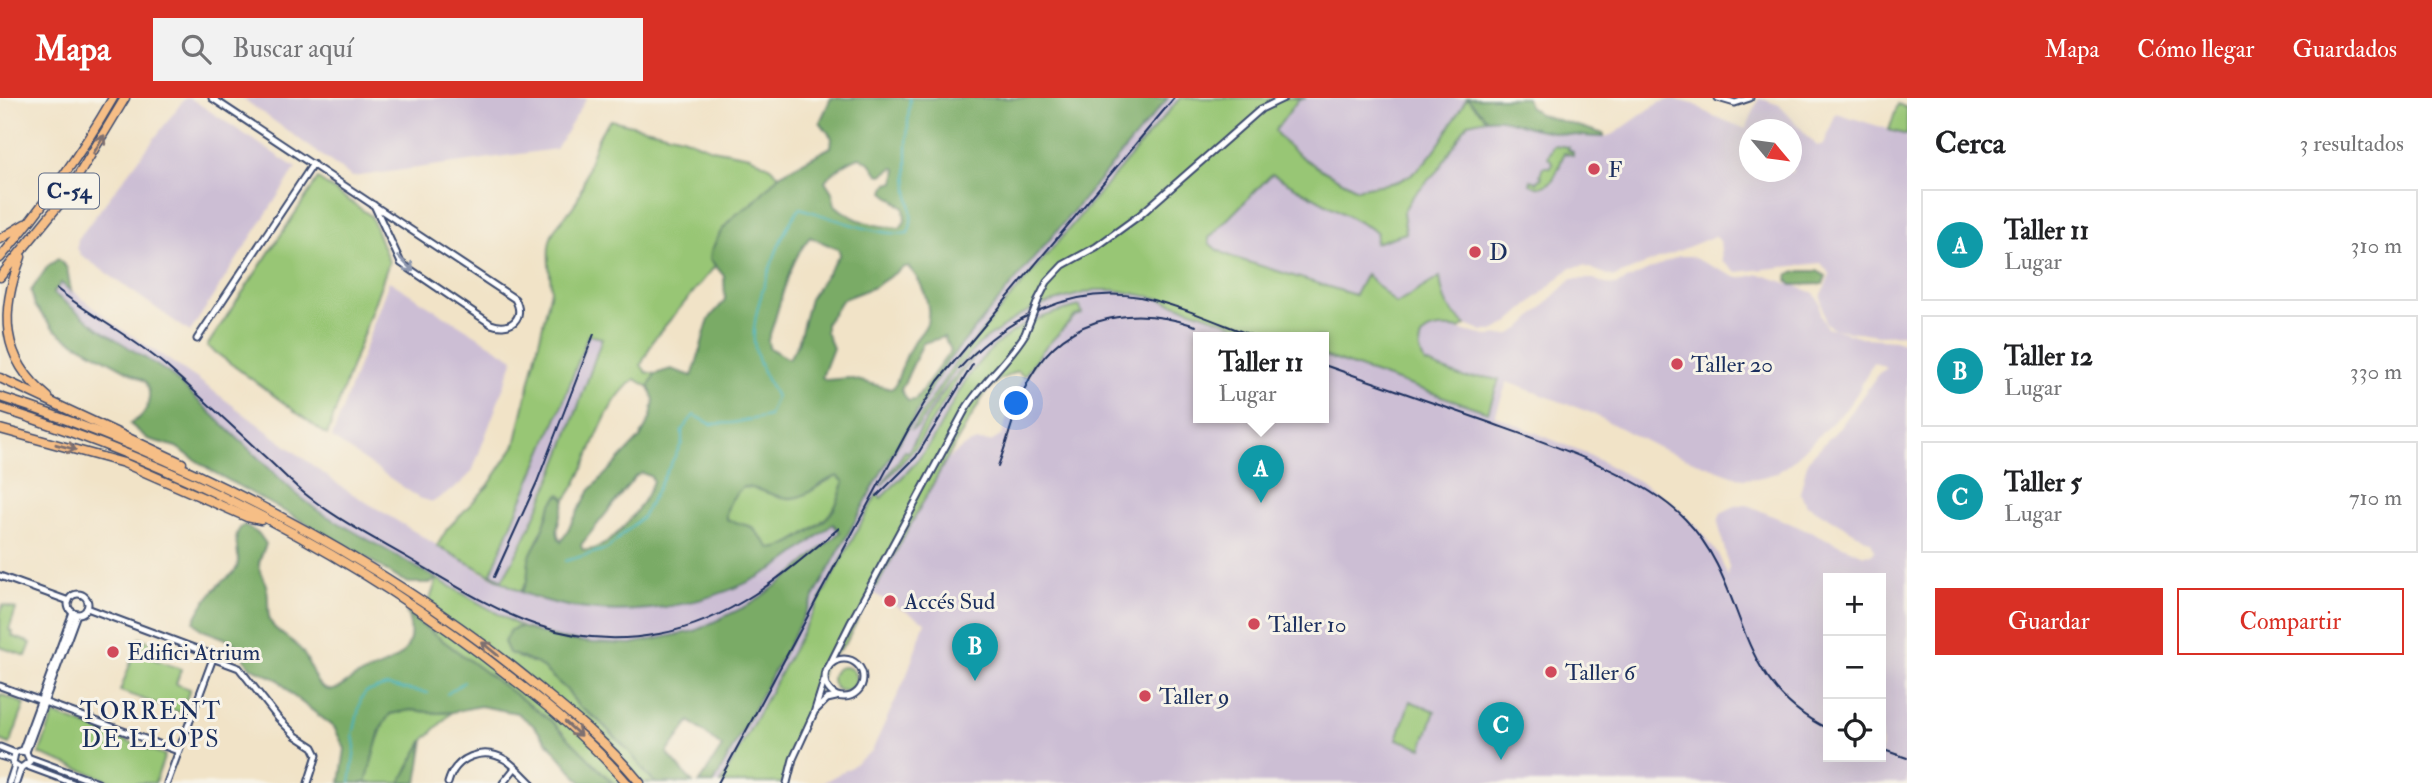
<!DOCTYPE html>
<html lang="es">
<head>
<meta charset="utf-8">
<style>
	:root { --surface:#fff; --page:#f2f2f2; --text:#202124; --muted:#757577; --line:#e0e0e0; --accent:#d93025 }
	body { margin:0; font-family:"IM FELL Double Pica",serif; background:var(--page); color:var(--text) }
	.controls { position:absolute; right:21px; bottom:21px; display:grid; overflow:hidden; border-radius:0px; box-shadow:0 7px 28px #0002 }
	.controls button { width:63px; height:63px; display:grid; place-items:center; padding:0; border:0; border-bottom:2px solid var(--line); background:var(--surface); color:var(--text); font:35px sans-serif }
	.compass { position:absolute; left:1739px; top:21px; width:63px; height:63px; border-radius:50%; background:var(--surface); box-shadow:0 7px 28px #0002; rotate:119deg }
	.you { position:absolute; left:1017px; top:306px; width:24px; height:24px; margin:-18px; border:5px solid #fff; border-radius:50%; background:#1a73e8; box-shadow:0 0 0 10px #1a73e833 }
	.badge { display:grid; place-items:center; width:46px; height:46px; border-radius:50%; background:var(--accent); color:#fff; font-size:23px; font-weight:700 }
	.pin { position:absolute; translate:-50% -58px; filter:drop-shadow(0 2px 4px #0008) }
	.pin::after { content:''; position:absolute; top:37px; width:24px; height:21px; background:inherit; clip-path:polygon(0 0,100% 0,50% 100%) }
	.popup { position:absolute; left:1193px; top:234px; width:136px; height:91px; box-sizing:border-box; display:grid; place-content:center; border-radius:0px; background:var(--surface); filter:drop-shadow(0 2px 5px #0005); font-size:23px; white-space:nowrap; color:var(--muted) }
	.popup b { font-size:26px; color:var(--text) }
	.popup::after { content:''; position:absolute; left:50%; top:100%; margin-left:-14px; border:14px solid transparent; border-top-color:var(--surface) }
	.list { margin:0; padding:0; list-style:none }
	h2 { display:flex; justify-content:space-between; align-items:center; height:91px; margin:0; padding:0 28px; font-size:30px }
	h2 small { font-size:23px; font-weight:400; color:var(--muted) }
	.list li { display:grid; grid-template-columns:46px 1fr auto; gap:21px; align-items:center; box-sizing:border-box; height:112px; margin:0 14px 14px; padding:0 14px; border:2px solid var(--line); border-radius:0px }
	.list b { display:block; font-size:26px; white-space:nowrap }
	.list p { margin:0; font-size:23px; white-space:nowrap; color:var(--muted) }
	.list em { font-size:23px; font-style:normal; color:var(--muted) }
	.actions { display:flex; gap:14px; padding:21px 28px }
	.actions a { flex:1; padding:16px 0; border:2px solid var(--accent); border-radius:0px; text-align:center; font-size:24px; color:var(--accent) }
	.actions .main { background:var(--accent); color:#fff }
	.icon { flex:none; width:38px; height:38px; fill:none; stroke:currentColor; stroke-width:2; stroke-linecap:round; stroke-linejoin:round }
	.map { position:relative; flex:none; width:1907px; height:685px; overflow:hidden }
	header { display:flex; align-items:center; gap:42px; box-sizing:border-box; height:98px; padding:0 35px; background:var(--accent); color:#fff }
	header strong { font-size:33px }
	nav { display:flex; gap:38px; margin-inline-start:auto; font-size:24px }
	.search { width:490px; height:63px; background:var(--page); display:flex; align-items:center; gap:18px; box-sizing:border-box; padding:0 24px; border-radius:0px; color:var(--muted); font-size:26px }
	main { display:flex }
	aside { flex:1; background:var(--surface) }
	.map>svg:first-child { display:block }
	.industrial { fill:#ccbed4; fill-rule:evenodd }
	.green { fill:#98c674; stroke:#5a7a69; stroke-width:2; fill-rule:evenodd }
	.forest { fill:#7aab66; stroke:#4a6d62; stroke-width:2; fill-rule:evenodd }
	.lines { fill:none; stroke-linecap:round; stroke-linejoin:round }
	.stream { stroke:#44b3be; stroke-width:2 }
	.minor-casing { stroke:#3b4a6e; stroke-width:9 }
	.highway-casing { stroke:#3b4a6e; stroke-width:11 }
	.minor { stroke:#fff; stroke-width:5 }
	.highway { stroke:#f6be86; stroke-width:8 }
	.rail { stroke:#1b2f5e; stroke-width:2 }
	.minor-bridge-casing { stroke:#3b4a6e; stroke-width:9; stroke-linecap:butt }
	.minor-bridge { stroke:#fff; stroke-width:5 }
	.oneway { stroke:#7e6f70 }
	.oneway2 { stroke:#8d97ae }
	.poi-dot { fill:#d1495b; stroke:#f7f3e8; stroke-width:2.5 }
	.labels { text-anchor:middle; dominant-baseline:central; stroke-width:6; stroke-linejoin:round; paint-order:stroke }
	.shield { fill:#f7f3e8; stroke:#5d6a87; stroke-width:2 }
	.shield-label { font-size:21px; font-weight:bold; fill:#1b2f5e }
	.poi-label { font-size:23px; fill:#1b2f5e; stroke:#f7f3e8; text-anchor:start }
	.neighbourhood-label { font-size:24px; letter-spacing:2px; fill:#1b2f5e; stroke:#f7f3e8 }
</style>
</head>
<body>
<header>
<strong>Mapa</strong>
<div class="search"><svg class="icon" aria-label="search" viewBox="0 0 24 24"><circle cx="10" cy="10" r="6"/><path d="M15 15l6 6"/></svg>Buscar aquí</div>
<nav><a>Mapa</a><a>Cómo llegar</a><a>Guardados</a></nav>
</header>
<main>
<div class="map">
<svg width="1907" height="685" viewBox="0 0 1907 685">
	<rect width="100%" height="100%" fill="#f7f3e8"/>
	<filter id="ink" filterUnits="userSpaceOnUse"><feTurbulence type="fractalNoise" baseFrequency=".0143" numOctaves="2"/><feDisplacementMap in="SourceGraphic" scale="14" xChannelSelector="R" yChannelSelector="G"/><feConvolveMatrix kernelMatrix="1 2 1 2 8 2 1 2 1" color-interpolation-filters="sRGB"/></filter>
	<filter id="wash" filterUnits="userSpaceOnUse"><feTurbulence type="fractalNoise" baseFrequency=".00686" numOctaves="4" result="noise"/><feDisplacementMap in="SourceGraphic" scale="28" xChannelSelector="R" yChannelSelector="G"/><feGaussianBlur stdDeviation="1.57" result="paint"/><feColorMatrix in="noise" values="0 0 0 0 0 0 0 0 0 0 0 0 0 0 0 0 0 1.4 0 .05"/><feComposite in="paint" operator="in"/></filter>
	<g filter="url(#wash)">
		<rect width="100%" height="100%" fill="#f1e3c7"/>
		<!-- industrial -->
		<g class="industrial">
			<polygon points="185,0 190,0 296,70 190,234 81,157 77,150 78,141"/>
			<polygon points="242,0 587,0 556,51 352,79"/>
			<path d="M 1168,0 L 1180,0 L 955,265 L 913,331 L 918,328 L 956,270 L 979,246 L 1020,217 L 1051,204 L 1095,192 L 1115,192 L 1157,200 L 1270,239 L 1198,239 L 1198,319 L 1324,319 L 1324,258 L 1487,314 L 1499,282 L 1484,279 L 1465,280 L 1425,265 L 1419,253 L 1418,245 L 1422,238 L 1430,231 L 1441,228 L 1487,238 L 1509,237 L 1520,231 L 1572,181 L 1594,181 L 1605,186 L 1616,187 L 1679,158 L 1690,158 L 1735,179 L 1741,180 L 1760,176 L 1801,190 L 1814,195 L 1820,205 L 1820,217 L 1827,229 L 1865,240 L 1895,242 L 1907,247 L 1907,685 L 822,685 L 851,669 L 872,653 L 906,579 L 925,524 L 871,494 L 875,487 L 877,488 L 946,362 L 966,347 L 977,343 L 991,344 L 1002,337 L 1011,304 L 1024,278 L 1043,252 L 1075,217 L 1082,216 L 1079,209 L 979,263 L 965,284 L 928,348 L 911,371 L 881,400 L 877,397 L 721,685 L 714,685 L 882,373 L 947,264 ZM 973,260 L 917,348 L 883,386 L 905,353 L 908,354 L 933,311 L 964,267 ZM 1873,264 L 1887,270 L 1878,276 L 1841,328 L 1808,362 L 1800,395 L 1807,407 L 1871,444 L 1875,452 L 1873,456 L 1864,457 L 1745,406 L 1735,408 L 1721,415 L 1718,424 L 1729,470 L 1728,479 L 1719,458 L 1699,431 L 1669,402 L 1649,389 L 1589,357 L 1495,318 L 1507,284 L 1589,314 L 1661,351 L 1743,381 L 1758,380 L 1777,375 L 1794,362 L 1846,311 L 1858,294 ZM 1828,480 L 1881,480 L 1881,659 L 1828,659 Z"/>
			<polygon points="1306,0 1468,0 1428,62 1401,83 1371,87 1357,91 1312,66 1281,41 1275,32 1298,2"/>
			<path d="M 1759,0 L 1779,7 L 1817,48 L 1824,46 L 1836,15 L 1907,37 L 1907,236 L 1878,237 L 1834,231 L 1825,224 L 1821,199 L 1830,176 L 1821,165 L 1737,174 L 1722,163 L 1720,143 L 1715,138 L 1614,179 L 1584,168 L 1570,170 L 1507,226 L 1493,233 L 1481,233 L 1466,227 L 1451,214 L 1442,200 L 1396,206 L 1366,177 L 1356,197 L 1246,164 L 1217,152 L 1209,145 L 1209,140 L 1272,76 L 1377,134 L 1405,135 L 1403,114 L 1412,99 L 1439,71 L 1468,25 L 1497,19 L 1540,32 L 1585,39 L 1604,39 L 1614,36 L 1658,5 L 1672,1 L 1694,6 L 1711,17 L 1746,31 ZM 1750,32 L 1792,32 L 1792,74 L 1750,74 Z"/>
			<polygon points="389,183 514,261 472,374 461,385 433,404 419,400 332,340"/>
			<polygon points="61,184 117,228 196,280 343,390 481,474 538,502 615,513 725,494 774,471 833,426 840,434 792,476 751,506 695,533 631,546 592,545 560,541 535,533 495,516 318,413 294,394 170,276 100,231 52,195"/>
			<polygon points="588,236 602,240 576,316 535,416 503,482 491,476 562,307"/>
		</g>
		<!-- green -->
		<g class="green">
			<path d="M 1180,0 L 1306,0 L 1298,2 L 1275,33 C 1294,60 1329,75 1357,91 C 1371,87 1390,87 1401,82 C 1431,69 1450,27 1467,0 L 1487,21 L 1468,25 L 1439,71 L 1412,99 L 1403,114 L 1406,135 L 1375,145 L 1377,134 L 1272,76 L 1209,140 L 1209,145 L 1217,152 L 1232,159 L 1355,197 L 1366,176 L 1396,206 L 1440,179 C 1443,204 1447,211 1466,227 L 1460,231 C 1433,227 1408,232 1425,265 L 1465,280 L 1484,279 L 1499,282 L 1488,314 L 1324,258 L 1324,239 L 1270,239 L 1157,200 L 1115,192 L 1095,192 L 1051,204 L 1020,217 L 979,246 L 956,270 L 918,328 L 911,332 L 955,265 Z"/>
			<polygon points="1898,6 1907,10 1907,37 1889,32"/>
			<path d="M 611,22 L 682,39 L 712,51 L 750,58 L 769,68 L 779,77 C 770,87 761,98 751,106 C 732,123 709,136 713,165 L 716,167 L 654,241 L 641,267 L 646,274 L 655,276 L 649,289 L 635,281 C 598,309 592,368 565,402 L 563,398 L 548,414 L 543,430 L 529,462 L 529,480 L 521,494 L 437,448 L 447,431 L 488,388 L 515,347 L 551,192 C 551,175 546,159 550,143 C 554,125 569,118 577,102 C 588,80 591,39 611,22 ZM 588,237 L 602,240 C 575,318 544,412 502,482 L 491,475 L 562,307 Z"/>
			<path d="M 1553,47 L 1569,49 L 1568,52 L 1573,54 L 1573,57 L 1564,55 C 1558,72 1553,96 1530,86 L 1531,82 L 1537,84 L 1539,81 L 1541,81 L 1542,78 L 1540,77 L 1543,69 L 1551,69 L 1553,64 L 1548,59 Z"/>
			<polygon points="318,81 371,118 389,164 327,337 207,248"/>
			<path d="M 1080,208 L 1082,216 L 1075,218 L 1043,252 L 1024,278 L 1017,273 L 999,282 L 986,294 L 946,362 L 877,488 L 875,488 L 871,494 L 847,543 L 823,569 L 820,589 L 790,653 L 782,685 L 721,685 L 877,396 L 881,400 C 898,383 915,368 928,348 C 943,327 952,303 966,282 C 996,237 1028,220 1080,208 Z"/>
			<path d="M 976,257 L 962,274 L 917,348 L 881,388 L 905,353 L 908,354 C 927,320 947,282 976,257 Z"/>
			<path d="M 838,378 L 844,384 C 841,394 838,407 831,415 C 822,425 783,454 770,450 L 752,429 L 726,422 C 725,409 734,395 744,389 C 762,389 775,402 793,400 C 810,398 822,382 838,378 Z"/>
			<polygon points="437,481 521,529 514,530 517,559 538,566 568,593 578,608 600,624 628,652 647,677 657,685 613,685 551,623 407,516 430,501"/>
			<polygon points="3,507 16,511 9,532 13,534 12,538 31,545 26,558 0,549 0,516"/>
			<polygon points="140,540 158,547 153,561 181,571 176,586 190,591 181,615 120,593"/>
			<circle cx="844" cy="581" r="12"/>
			<polygon points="0,596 25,606 10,646 0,642"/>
			<polygon points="1410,603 1435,613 1422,650 1397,641"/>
			<polygon points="411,612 438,615 452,614 424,642 400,685 366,685 371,660 386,620 390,616"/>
			<polygon points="54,616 165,657 155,685 116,685 39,656"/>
		</g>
		<!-- forest -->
		<g class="forest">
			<path d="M 831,0 L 1168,0 L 947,264 L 882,373 L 714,685 L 699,685 L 722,649 L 690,623 L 667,655 L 693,685 L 657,685 L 650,680 L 628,652 L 597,621 L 578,608 L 568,593 L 538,566 L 509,555 L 504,544 L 510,532 L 521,529 L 560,541 L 592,545 L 631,546 L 695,533 L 751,506 L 792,476 L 840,434 L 833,426 C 813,441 794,459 773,471 C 700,514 600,527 521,494 C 531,480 526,477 529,462 C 530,454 537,445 541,437 C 547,422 548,406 560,396 L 565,402 C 562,417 552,431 561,444 L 590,392 L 640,340 L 651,319 L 654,302 L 649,289 L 655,276 L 671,271 L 692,278 C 699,261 702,241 708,224 C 712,214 721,210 725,201 L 724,178 L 710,161 L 711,153 L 721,133 L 734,118 L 753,105 L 779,77 L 831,49 L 832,40 L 820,24 ZM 860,59 L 871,66 L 878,76 L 882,77 L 893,70 L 897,71 L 895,84 L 887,86 L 884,94 L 904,110 L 905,123 L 900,130 C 875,128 854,124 835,107 L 832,94 L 825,83 C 830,75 851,61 860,59 ZM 810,139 L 838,151 L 840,156 L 810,201 L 798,245 L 789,261 L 769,250 L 768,242 C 780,210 787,165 810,139 ZM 904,169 L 908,169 C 921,181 932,207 927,225 C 924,233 916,240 912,247 C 904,260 900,275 895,288 L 891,291 L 849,280 L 826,282 L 822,279 L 833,250 L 826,234 L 826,225 L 843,201 L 874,189 ZM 944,239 L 951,252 L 915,302 L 908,303 L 901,292 L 923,245 ZM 642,375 L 650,378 L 653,382 C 648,403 606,460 582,451 L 581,447 L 635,379 ZM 838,378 L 844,384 C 841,394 838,407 831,415 C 822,426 783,454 770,450 L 752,429 L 726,421 C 725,409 734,395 744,389 C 763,389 778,404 798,399 C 813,395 823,382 838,378 Z"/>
			<path d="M 1467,0 L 1526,0 L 1530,10 L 1535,12 L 1538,16 L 1604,36 L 1604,39 C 1583,39 1562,36 1542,32 C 1523,29 1505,18 1487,21 Z"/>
			<path d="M 58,161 L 67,170 L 71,193 L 61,185 L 53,195 L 100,231 L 170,276 L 294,394 L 318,413 L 437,481 L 431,485 L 409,485 L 398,480 L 351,450 L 215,375 L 176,349 L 148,341 L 130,326 C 133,324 136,322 139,320 C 150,311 152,293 145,283 L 63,238 L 53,230 L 35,208 L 31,193 L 48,168 Z"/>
			<polygon points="1802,173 1817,173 1826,178 1823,186 1792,187 1787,182 1789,176"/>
			<path d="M 244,427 L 259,436 L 266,446 C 264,453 259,459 259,467 C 259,475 264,480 266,487 C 271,501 264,517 274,529 C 284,540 297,543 305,558 C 312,569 314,590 329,592 C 339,594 349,581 358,578 C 388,565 422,558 407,516 L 551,623 L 613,685 L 582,685 L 533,627 L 517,615 L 480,608 L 452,614 L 438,615 L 411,612 L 390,616 L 380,632 L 366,685 L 340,685 L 345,651 L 334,629 L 292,597 L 279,582 L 250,569 L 234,545 L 224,540 L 202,532 L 194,524 C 199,510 212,493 223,483 C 227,480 232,477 235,473 C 245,458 227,438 244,427 Z"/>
			<polygon points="424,642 417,685 400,685 402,681"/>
		</g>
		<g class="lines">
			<!-- stream -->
			<g class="stream">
				<path d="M 565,463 L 607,451 L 643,418 L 682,345 L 682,332 L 694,317 L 711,326 L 732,325 L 769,318 L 776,299 C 767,281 756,263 754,243 C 751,214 781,132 800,110 C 830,119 879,139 908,135 C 915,120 909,106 908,91 C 906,61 907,30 910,0"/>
				<polyline points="447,596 464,584"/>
				<polyline points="350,685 355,649 353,637 361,601 366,594 387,588 428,595"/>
			</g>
		</g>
	</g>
	<g filter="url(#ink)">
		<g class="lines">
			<defs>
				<g id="minor">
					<path d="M 212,0 L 515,201 C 526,221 510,233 491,226 L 401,165 L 374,107"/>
					<polyline points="1718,0 1735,5 1750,0"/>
					<polyline points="1039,200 1047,184 1063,167 1096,149 1140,117 1261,11 1284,0"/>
					<polyline points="197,241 313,66"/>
					<polyline points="0,478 69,503"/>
					<circle cx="78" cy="506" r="10"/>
					<polyline points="87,510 210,556 212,563 167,685"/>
					<polyline points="212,560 239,570 278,620 296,638 313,649 317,657 308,685"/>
					<circle cx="844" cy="580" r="19"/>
					<path d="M 828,570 L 850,526 L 965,312 C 982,284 1008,264 1025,236"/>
					<polyline points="0,588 178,653"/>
					<polyline points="816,612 827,601 836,599"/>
					<polyline points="0,649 15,655 20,653 26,654 30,663 21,670"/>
					<polyline points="22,653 73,514"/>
					<polyline points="26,654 77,516"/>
					<polyline points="15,655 13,665 21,670"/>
					<polyline points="0,658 13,662"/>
					<polyline points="30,660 98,685"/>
					<polyline points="27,668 73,685"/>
					<polyline points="9,685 15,667"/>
					<polyline points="16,685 21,670"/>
					<path d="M 448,685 C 455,659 483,648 506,662 C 515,668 523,677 531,685"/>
					<polyline points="503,685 515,670"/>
					<polyline points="787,685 793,661 814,615 824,583"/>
				</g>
				<g id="highway">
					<polyline points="0,141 25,126"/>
					<path d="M 21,159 C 0,213 0,260 48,299"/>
					<path d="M 0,160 C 43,109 80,57 113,0"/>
					<polyline points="0,179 66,98 125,0"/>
					<polyline points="0,280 182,365"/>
					<path d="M 0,299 C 184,358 377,459 527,580 C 567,613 608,645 640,685"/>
					<path d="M 0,310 C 183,368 358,458 509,578 C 551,610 593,645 627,685"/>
					<polyline points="0,331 124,365 247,419 261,422"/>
				</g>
			</defs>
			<!-- minor casing -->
			<use href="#minor" class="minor-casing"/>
			<!-- highway casing -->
			<use href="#highway" class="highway-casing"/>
			<!-- minor -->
			<use href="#minor" class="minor"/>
			<!-- highway -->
			<use href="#highway" class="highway"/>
			<!-- rail -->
			<g class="rail">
				<path d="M 57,191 C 91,218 131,238 165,267 C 198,296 230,326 262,356 C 278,370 292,386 309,399 C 340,423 375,441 408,460 C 492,509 557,555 659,536 C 731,523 785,476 839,430"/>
				<path d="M 1324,267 C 1378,286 1431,304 1485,323 C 1546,345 1640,375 1685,421 C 1751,489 1729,583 1828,631"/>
				<path d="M 959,271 C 1003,221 1072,187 1140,199 C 1179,207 1218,225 1256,239"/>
				<path d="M 998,368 C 1008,343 1013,317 1024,292 C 1056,220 1127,204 1196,228"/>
				<polyline points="877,398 916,359 973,266"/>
				<polyline points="494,479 537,384 594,236"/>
				<polyline points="1881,651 1907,660"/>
				<polyline points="718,685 908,332 938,283 1174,0"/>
			</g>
			<defs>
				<polyline id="minor-bridge" points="1025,236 1039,200"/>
			</defs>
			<!-- minor-bridge casing -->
			<use href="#minor-bridge" class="minor-bridge-casing"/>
			<!-- minor-bridge -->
			<use href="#minor-bridge" class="minor-bridge"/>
		</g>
		<!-- one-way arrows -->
		<defs><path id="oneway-shaft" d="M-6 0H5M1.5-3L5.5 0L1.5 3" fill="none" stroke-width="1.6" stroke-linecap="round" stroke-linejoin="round" transform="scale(1.75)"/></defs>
		<g class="oneway">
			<use href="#oneway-shaft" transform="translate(99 46) rotate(-59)"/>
			<use href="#oneway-shaft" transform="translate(66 349) rotate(15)"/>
			<use href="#oneway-shaft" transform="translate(490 551) rotate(-141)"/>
			<use href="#oneway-shaft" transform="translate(573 631) rotate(42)"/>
		</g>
		<use class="oneway2" href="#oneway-shaft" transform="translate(406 166) rotate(45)"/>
	</g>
	<!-- markers -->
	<g class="poi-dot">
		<circle cx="1594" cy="71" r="7"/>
		<circle cx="1475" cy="154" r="7"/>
		<circle cx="1677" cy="266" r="7"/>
		<circle cx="890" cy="503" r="7"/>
		<circle cx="1254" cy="526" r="7"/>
		<circle cx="113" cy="554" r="7"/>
		<circle cx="1551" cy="574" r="7"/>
		<circle cx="1145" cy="598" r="7"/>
	</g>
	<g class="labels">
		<!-- shield labels -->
		<rect class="shield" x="39" y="75.5" width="60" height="35" rx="5"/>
		<g class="shield-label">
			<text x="69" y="93">C-54</text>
		</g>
		<!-- poi labels -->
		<g class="poi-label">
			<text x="1608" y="71">F</text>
			<text x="1489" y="154">D</text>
			<text x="1691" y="266">Taller 20</text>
			<text x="904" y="503">Accés Sud</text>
			<text x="1268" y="526">Taller 10</text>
			<text x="127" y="554">Edifici Atrium</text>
			<text x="1565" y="574">Taller 6</text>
			<text x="1159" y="598">Taller 9</text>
		</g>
		<!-- neighbourhood labels -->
		<g class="neighbourhood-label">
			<text x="151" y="613">TORRENT<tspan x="151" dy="28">DE LLOPS</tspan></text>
		</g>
	</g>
</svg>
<div class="controls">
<button>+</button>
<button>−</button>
<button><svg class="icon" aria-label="locate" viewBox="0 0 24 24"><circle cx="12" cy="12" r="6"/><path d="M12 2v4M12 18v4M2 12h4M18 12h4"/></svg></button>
</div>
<svg class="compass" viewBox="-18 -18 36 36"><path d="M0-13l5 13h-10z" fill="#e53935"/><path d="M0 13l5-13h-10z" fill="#757577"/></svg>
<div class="you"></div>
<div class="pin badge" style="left:1261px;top:405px;background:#0f9aa8">A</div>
<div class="popup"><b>Taller 11</b>Lugar</div>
<div class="pin badge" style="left:975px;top:583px;background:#0f9aa8">B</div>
<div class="pin badge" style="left:1501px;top:662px;background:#0f9aa8">C</div>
</div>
<aside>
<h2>Cerca<small>3 resultados</small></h2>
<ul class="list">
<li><span class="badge" style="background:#0f9aa8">A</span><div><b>Taller 11</b><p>Lugar</p></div><em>310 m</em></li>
<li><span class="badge" style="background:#0f9aa8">B</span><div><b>Taller 12</b><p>Lugar</p></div><em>330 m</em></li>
<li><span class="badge" style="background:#0f9aa8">C</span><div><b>Taller 5</b><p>Lugar</p></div><em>710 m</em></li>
</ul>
<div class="actions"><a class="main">Guardar</a><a>Compartir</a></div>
</aside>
</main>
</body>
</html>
